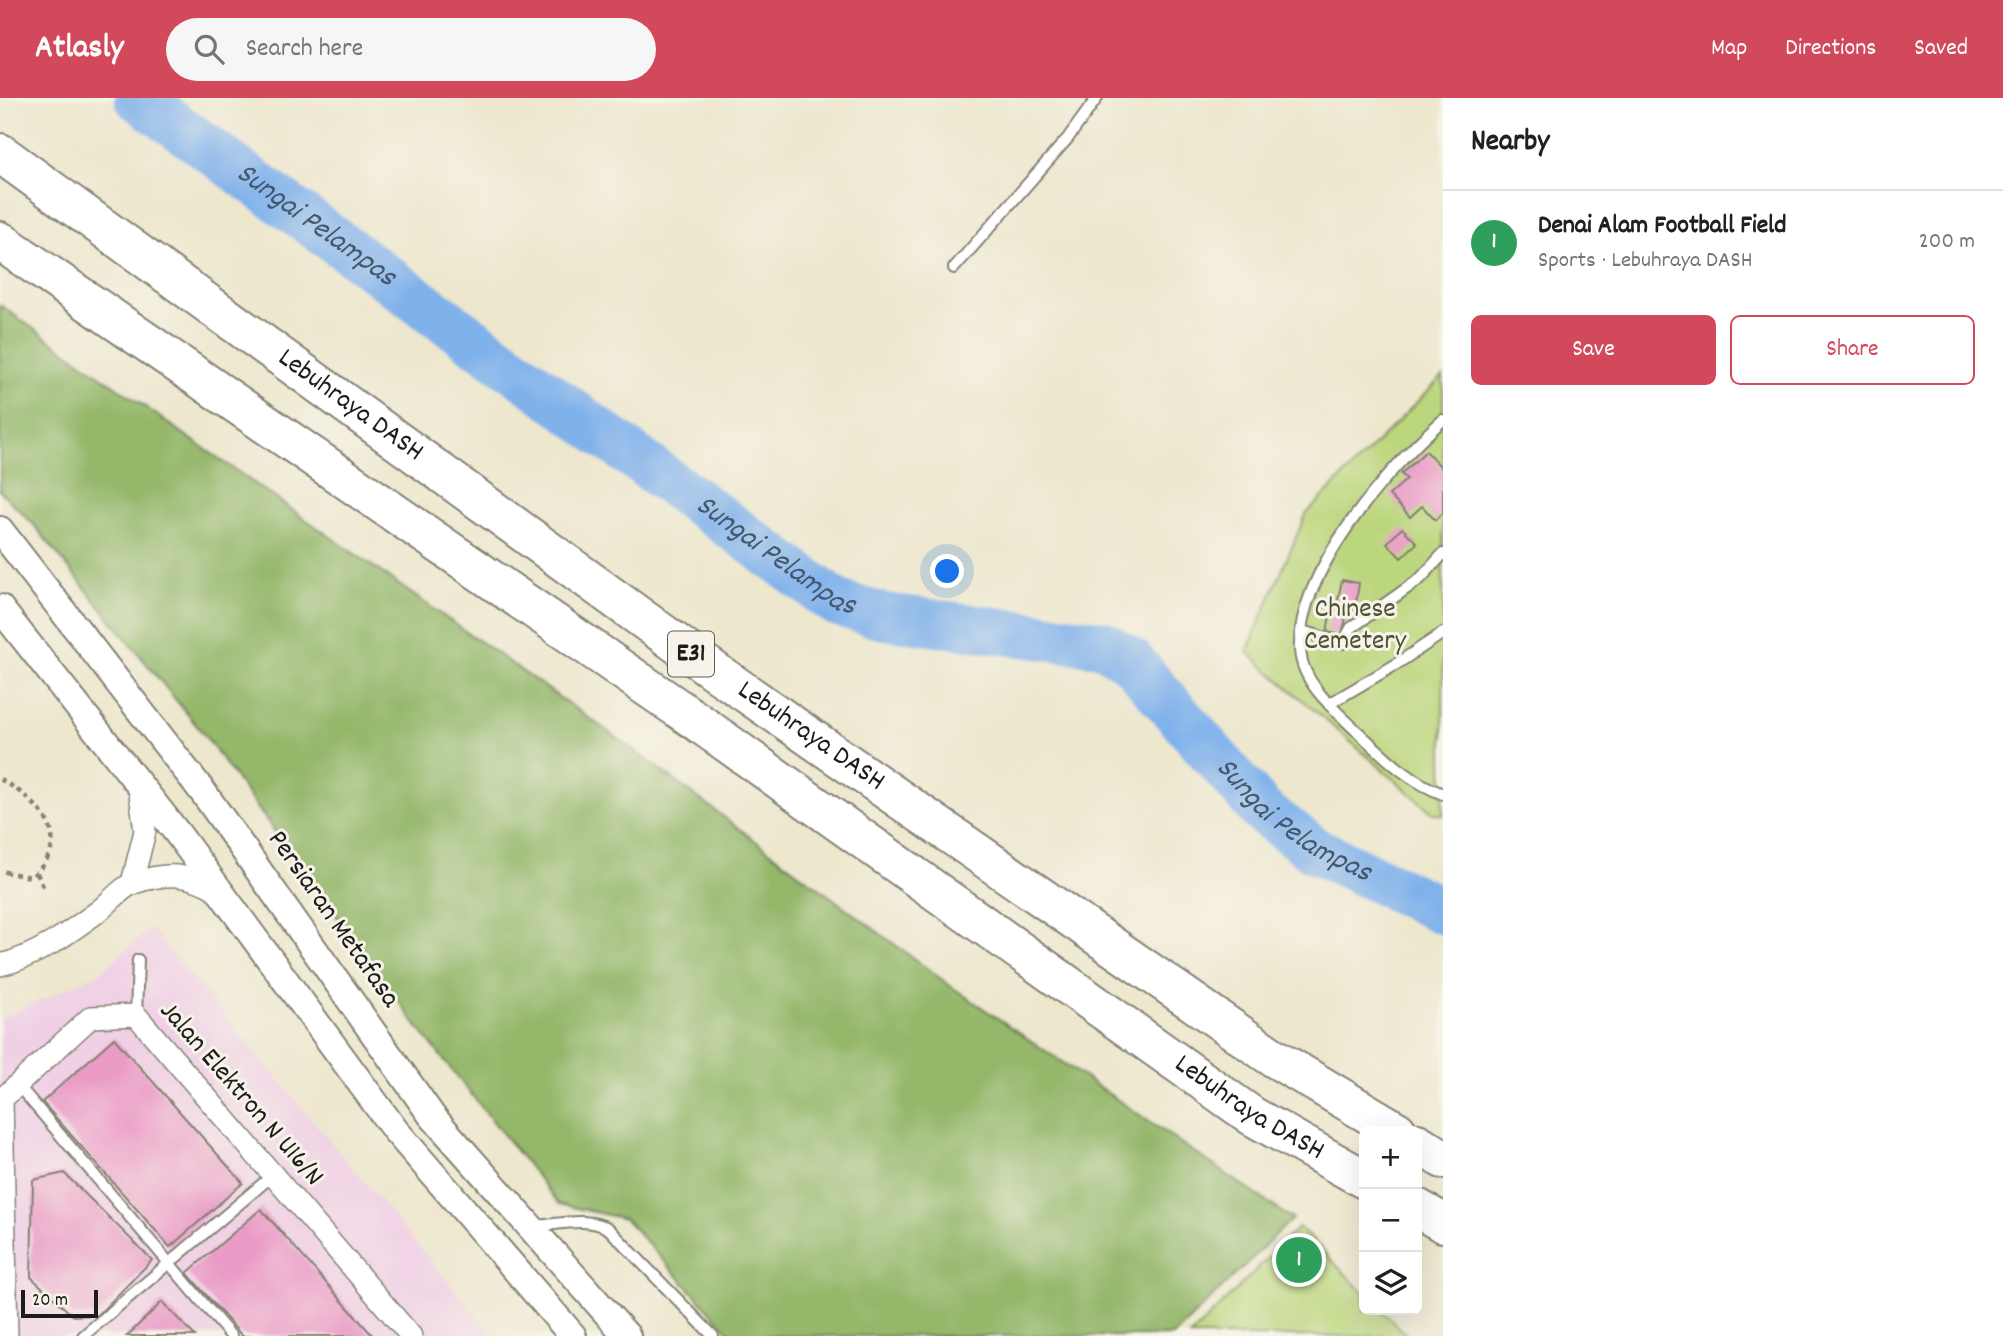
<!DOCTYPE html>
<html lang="en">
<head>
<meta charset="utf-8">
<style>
	:root { --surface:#fff; --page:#f6f6f6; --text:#202124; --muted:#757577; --line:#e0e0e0; --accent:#d1495b }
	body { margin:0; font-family:Dekko,sans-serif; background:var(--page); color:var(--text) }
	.controls { position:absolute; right:21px; bottom:21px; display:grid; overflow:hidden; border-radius:10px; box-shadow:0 7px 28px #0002 }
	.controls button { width:63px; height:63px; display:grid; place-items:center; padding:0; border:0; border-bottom:2px solid var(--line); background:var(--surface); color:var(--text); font:35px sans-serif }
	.scale { position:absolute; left:21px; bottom:18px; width:77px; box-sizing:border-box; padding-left:7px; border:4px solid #1c1c1c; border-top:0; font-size:19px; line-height:24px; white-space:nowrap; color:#1c1c1c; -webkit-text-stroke:5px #f7f3e8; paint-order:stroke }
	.you { position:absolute; left:948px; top:474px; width:24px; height:24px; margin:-18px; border:5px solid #fff; border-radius:50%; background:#1a73e8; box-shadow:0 0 0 10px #1a73e833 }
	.badge { display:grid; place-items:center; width:46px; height:46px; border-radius:50%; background:var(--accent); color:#fff; font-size:23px; font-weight:700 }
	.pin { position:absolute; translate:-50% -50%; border:4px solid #fff; box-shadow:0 2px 7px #0006 }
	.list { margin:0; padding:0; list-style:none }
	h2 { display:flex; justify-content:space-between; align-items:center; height:91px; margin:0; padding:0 28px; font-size:30px }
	h2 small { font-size:23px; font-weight:400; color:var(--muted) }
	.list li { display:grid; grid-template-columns:46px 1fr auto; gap:21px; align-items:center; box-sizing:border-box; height:105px; padding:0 28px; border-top:2px solid var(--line) }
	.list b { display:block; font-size:26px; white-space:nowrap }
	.list p { margin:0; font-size:23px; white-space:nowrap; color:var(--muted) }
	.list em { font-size:23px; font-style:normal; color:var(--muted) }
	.actions { display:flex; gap:14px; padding:21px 28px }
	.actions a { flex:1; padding:16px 0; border:2px solid var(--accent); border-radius:10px; text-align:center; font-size:24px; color:var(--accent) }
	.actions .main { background:var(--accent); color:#fff }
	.icon { flex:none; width:38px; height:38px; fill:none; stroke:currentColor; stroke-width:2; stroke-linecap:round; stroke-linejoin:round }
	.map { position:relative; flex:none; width:1443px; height:1238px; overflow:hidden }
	header { display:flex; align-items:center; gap:42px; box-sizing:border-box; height:98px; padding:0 35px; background:var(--accent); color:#fff }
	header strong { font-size:33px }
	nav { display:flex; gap:38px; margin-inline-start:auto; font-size:24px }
	.search { width:490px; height:63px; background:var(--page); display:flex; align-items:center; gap:18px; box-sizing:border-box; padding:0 24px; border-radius:38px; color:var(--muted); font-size:26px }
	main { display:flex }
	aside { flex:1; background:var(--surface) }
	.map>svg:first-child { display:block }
	.built { fill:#f0d0e5 }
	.green { fill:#bbd67b; stroke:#6c794c; stroke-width:2 }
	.forest { fill:#94b76b; stroke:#586a44; stroke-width:2 }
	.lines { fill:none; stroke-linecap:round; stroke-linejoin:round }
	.river { stroke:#7fb1eb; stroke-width:47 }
	.building { fill:#ea9bc6 }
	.service-casing { stroke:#848274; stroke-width:14 }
	.minor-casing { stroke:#848274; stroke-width:24 }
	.tertiary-casing { stroke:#848274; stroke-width:30 }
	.motorway-casing { stroke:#848274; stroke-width:42 }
	.path { stroke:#848274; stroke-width:4.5; stroke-dasharray:5 5; stroke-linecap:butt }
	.service { stroke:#fff; stroke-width:10 }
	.minor { stroke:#fff; stroke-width:21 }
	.tertiary { stroke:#fff; stroke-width:26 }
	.motorway { stroke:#fff; stroke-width:38 }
	.labels { text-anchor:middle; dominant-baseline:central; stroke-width:6; stroke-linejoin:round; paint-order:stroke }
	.shield { fill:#f7f3e8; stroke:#5e5c59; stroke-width:2 }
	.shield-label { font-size:26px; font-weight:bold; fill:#1c1c1c }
	.street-label { font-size:28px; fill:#1c1c1c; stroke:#f7f3e8 }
	.park-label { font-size:28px; fill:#4c5438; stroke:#f7f3e8 }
	.water-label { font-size:30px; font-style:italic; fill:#44586f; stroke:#f7f3e8 }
</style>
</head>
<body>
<header>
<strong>Atlasly</strong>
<div class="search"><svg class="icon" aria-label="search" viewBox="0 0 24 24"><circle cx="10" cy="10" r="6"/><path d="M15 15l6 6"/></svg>Search here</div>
<nav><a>Map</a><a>Directions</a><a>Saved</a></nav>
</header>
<main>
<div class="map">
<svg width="1443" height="1238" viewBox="0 0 1443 1238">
	<rect width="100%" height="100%" fill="#f7f3e8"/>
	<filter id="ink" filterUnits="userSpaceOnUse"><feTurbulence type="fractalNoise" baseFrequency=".0143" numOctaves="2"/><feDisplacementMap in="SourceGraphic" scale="14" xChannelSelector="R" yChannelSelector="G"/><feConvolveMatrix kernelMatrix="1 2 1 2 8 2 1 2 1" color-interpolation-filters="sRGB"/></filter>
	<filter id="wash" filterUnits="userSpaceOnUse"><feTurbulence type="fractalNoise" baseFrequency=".00686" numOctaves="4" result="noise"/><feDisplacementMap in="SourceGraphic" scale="28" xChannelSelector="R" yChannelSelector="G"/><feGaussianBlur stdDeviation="1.57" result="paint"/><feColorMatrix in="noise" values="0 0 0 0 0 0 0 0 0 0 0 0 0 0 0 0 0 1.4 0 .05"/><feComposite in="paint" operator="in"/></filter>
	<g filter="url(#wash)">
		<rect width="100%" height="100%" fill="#ede7cd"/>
		<!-- built -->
		<polygon class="built" points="151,830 494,1238 0,1238 0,920 96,877"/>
		<!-- green -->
		<g class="green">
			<polygon points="1443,278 1443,717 1433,715 1247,554 1306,416"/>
			<polygon points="1299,1129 1364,1195 1364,1212 1381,1212 1408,1238 1190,1238"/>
		</g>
		<!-- forest -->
		<polygon class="forest" points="0,207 616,639 952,889 1292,1121 1173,1238 733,1238 625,1121 559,1106 419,931 202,634 34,427 0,393"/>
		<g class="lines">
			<!-- river -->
			<path class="river" id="s1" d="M 138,0 L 837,505 L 881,518 L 1103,546 L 1132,564 L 1263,714 L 1315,752 L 1443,813"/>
		</g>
		<g id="blocks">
			<!-- building -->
			<g class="building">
				<polygon points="1426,353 1443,371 1443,415 1435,422 1422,408 1410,419 1389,397 1407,381 1401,376"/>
				<polygon points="1402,430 1417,445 1401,460 1387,445"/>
				<polygon points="1342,482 1359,485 1355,512 1348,510 1342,537 1327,534 1332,506 1337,507"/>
				<polygon points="114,940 243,1085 170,1149 42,1004"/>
				<polygon points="64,1075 152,1162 98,1217 73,1218 31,1179 33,1082"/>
				<polygon points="261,1111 373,1238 242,1238 187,1175"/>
				<polygon points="162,1204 195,1238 127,1238"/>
			</g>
		</g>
	</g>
	<g filter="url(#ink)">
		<use href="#blocks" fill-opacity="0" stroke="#848274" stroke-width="2"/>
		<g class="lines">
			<defs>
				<g id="service">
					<polyline points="954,170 1068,40 1097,0"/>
					<path d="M 1443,322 C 1388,370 1296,475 1300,552 C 1302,586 1336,613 1358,634 C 1385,659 1408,683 1443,696"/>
					<polyline points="1302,533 1343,545 1351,530 1420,481 1443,456"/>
					<polyline points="1329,606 1395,567 1443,535"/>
					<polyline points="136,917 138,862"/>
					<polyline points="17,986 231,1238"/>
					<path d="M 533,1128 C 557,1127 588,1118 609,1131 L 713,1238"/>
					<polyline points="83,1238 273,1077"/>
				</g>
				<g id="minor">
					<polyline points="132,785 145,733 139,688"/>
					<path d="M 0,867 C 36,859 70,834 100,812 C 110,804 122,789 134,785 C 166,774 189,775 217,792"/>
					<polyline points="7,1238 2,1001 91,919 136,917 411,1238"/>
				</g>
				<g id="tertiary">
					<polyline points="0,432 203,694 432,1018 627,1238"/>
					<polyline points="0,510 178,736 395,1032 573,1238"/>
				</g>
				<g id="motorway">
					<path id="s2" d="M 0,55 L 720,577 L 1271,958 L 1397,1033"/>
					<path id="s3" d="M 0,143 L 695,622 L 1252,1018 L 1364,1081"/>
					<polyline points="1417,1045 1443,1061"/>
					<polyline points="1417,1110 1443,1125"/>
				</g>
			</defs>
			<!-- service casing -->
			<use href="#service" class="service-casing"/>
			<!-- minor casing -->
			<use href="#minor" class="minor-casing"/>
			<!-- tertiary casing -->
			<use href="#tertiary" class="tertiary-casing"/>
			<!-- motorway casing -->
			<use href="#motorway" class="motorway-casing"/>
			<!-- path -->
			<g class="path">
				<path d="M 0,681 C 40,704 77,741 31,779 L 0,773"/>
				<polyline points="37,775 45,793"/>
			</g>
			<!-- service -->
			<use href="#service" class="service"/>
			<!-- minor -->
			<use href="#minor" class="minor"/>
			<!-- tertiary -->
			<use href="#tertiary" class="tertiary"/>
			<!-- motorway -->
			<use href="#motorway" class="motorway"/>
		</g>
	</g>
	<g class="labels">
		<!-- shield labels -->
		<rect class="shield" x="668" y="533.5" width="46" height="45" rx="5"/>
		<g class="shield-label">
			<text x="691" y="556">E31</text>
		</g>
		<!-- street labels -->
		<g class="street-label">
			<text stroke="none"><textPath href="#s2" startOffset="432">Lebuhraya DASH</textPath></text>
			<text stroke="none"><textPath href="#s2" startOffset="999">Lebuhraya DASH</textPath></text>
			<text transform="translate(332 822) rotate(55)">Persiaran Metafasa</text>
			<text transform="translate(240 997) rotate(49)">Jalan Elektron N U16/N</text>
			<text stroke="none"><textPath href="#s3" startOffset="1521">Lebuhraya DASH</textPath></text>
		</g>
		<!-- park labels -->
		<g class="park-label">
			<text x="1355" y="513">Chinese<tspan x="1355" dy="32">Cemetery</tspan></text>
		</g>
		<!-- water labels -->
		<g class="water-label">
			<text stroke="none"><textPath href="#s1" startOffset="219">Sungai Pelampas</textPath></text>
			<text stroke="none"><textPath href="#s1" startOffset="786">Sungai Pelampas</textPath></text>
			<text stroke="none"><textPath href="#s1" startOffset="1395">Sungai Pelampas</textPath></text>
		</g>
	</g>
</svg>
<div class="controls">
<button>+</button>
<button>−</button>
<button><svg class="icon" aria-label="layers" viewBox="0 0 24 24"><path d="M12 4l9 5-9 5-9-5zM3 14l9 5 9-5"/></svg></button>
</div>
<div class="scale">20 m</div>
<div class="you"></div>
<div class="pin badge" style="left:1299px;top:1162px;background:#2e9e5b">1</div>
</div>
<aside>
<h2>Nearby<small></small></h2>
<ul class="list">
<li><span class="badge" style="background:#2e9e5b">1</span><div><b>Denai Alam Football Field</b><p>Sports · Lebuhraya DASH</p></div><em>200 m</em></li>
</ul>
<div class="actions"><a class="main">Save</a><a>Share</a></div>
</aside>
</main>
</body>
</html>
